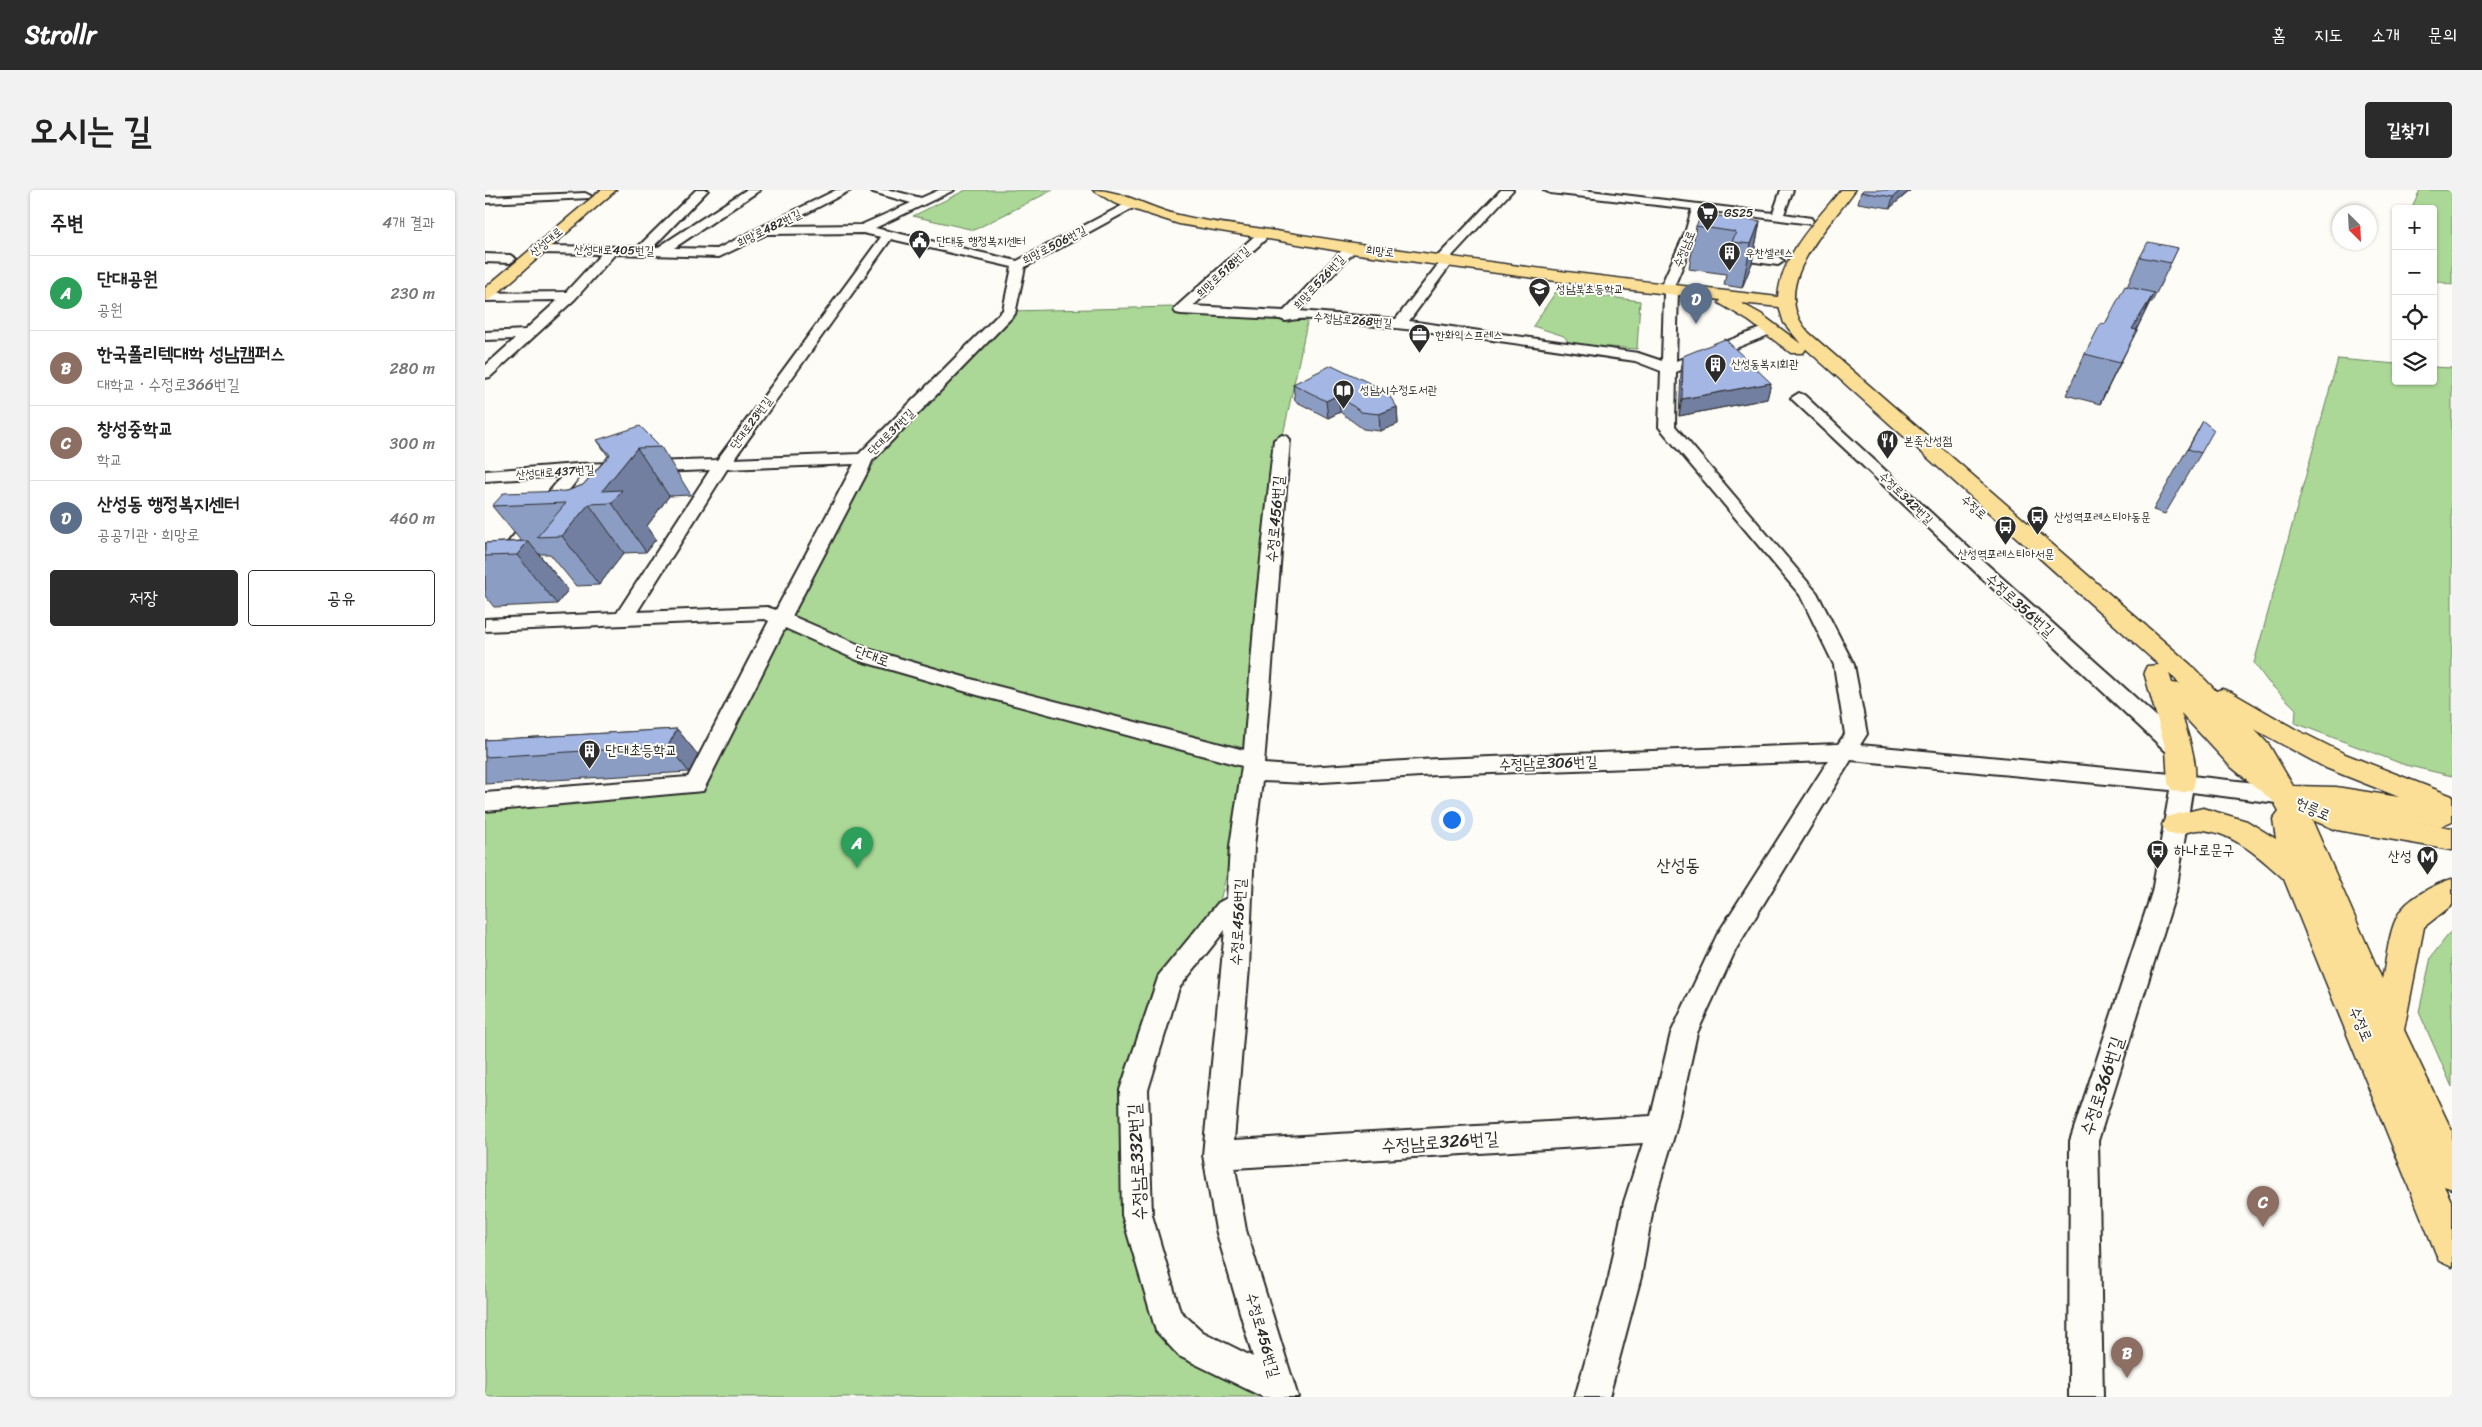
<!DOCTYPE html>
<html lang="ko">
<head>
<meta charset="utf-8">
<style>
	:root { --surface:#fff; --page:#f2f2f2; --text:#222; --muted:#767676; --line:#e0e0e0; --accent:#2b2b2b }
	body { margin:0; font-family:Sriracha,"Poor Story",sans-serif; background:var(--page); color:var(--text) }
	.controls { position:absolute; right:15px; top:15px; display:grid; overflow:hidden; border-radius:5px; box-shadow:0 1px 4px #0004 }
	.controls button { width:45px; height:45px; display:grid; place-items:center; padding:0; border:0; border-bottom:1px solid var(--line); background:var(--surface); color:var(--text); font:25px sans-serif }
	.compass { position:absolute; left:1847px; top:15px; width:45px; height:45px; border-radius:50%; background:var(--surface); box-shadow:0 1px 4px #0004; rotate:156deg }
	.you { position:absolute; left:966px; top:629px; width:18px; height:18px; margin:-12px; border:4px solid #fff; border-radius:50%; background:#1a73e8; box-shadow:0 0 0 8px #1a73e833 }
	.badge { display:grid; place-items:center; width:32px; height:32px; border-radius:50%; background:var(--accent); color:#fff; font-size:16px; font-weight:700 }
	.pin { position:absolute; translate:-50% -41px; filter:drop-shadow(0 1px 2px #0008) }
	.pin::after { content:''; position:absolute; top:26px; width:18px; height:15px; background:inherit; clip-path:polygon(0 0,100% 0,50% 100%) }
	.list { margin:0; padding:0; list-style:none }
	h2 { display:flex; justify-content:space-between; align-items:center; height:65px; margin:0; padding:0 20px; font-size:21px }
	h2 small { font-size:16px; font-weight:400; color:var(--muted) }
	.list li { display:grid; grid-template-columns:32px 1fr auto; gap:15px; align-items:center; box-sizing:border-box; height:75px; padding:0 20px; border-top:1px solid var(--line) }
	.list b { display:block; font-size:19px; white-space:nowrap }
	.list p { margin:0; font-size:16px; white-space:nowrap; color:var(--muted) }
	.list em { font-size:16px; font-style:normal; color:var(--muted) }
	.actions { display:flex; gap:10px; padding:15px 20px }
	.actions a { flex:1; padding:11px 0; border:1px solid var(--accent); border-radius:5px; text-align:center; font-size:18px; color:var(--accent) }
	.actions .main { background:var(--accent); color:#fff }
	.icon { flex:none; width:28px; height:28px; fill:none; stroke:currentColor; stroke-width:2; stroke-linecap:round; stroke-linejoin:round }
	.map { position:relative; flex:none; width:1967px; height:1207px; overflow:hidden; border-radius:5px }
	header { display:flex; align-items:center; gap:30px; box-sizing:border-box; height:70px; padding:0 25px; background:var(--accent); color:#fff }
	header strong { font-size:24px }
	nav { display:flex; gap:28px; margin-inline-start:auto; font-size:18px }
	.intro { display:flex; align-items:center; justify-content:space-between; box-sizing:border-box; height:120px; padding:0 30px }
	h1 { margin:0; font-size:35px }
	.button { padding:12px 22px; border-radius:5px; background:var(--accent); color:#fff; font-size:18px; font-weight:700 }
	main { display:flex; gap:30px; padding:0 30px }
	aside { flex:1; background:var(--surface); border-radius:5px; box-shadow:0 1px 4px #0004 }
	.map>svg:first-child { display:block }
	.green { fill:#abd896; stroke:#6b8260 }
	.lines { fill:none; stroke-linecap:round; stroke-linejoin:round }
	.minor-casing { stroke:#2b2b2b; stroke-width:4 }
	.major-casing { stroke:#2b2b2b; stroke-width:3 }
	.minor { fill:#fdfcf7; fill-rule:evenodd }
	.major { fill:#fbdf96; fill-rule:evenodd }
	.wall { fill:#8c9dc4; stroke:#2b2b2b }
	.shaded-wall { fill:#727fa0; stroke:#2b2b2b }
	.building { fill:#a3b6e4; stroke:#2b2b2b }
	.labels { text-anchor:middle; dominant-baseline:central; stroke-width:4; stroke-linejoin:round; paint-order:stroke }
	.far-poi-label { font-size:12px; fill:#2b2b2b; stroke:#fdfcf7; text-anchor:start }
	.far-street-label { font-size:12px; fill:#2b2b2b; stroke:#fdfcf7 }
	.street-label { font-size:15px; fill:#2b2b2b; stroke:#fdfcf7 }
	.poi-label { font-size:15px; fill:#2b2b2b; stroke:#fdfcf7; text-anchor:start }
	.quarter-label { font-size:18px; fill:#2b2b2b; stroke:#fdfcf7 }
	.near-street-label { font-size:18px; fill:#2b2b2b; stroke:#fdfcf7 }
</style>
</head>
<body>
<header>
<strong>Strollr</strong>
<nav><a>홈</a><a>지도</a><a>소개</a><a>문의</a></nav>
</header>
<div class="intro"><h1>오시는 길</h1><a class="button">길찾기</a></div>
<main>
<aside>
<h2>주변<small>4개 결과</small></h2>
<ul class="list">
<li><span class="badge" style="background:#2e9e5b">A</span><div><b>단대공원</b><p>공원</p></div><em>230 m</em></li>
<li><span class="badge" style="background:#8d6e63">B</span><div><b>한국폴리텍대학 성남캠퍼스</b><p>대학교 · 수정로366번길</p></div><em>280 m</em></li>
<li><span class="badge" style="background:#8d6e63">C</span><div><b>창성중학교</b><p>학교</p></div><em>300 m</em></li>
<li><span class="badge" style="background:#5c6f8a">D</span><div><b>산성동 행정복지센터</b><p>공공기관 · 희망로</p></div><em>460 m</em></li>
</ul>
<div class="actions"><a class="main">저장</a><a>공유</a></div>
</aside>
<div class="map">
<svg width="1967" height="1207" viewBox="0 0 1967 1207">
	<rect width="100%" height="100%" fill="#fdfcf7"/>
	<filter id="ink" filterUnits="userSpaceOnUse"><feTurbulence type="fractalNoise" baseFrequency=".02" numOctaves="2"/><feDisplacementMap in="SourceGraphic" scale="10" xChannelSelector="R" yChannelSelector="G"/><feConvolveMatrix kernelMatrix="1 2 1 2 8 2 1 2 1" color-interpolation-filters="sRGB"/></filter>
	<g filter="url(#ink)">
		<!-- green -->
		<g class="green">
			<polygon points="481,0 568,0 489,40 428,26"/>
			<polygon points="1935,0 1967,0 1967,95 1948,90 1948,19 1926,19"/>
			<polygon points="1072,100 1155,111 1152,159 1085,154 1079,146 1048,136"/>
			<polygon points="689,117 823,128 797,250 767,582 728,739 704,752 649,900 682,1130 767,1191 774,1207 0,1207 0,617 213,599 296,428 391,270 525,121"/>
			<polygon points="1853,169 1911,174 1911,191 1948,191 1948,177 1967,178 1967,586 1920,575 1810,533 1811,519 1783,492 1769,473"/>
			<polygon points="1967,740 1967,897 1934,822 1946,767"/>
		</g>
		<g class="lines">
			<defs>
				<g id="minor">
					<path d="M 211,0 L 223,0 L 167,58 L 172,58 L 261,0 L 275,0 L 189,58 L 232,59 L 351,0 L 366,0 L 297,36 L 376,35 L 426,13 L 388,2 L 386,0 L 405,0 L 436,8 L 454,0 L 469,0 L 390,38 L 532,71 L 642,13 L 650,13 L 650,17 L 540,77 L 530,124 L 387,271 L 383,281 L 307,426 L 386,460 L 496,492 L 759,560 L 770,424 L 789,250 L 797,245 L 803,247 L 805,250 L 779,574 L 821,577 L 952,569 L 1353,554 L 1360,544 L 1349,475 L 1315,405 L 1174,237 L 1176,181 L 1150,171 C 1061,158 971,143 881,135 C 856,133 825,125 801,131 L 795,129 L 696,124 L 691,123 L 689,120 L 691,117 L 775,41 L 779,40 L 785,44 L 783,47 L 708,116 L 799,121 L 862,55 L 870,55 L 872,58 L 870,61 L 814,121 L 911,129 L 955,72 L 951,69 L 953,66 L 1016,0 L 1028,0 L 966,67 L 969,70 L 924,131 L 1153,163 L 1177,171 L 1179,104 L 1174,100 L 1200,43 L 1207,19 L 1065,3 L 1059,0 L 1097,0 L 1288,23 L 1296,0 L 1308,0 L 1299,24 L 1326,28 L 1328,31 L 1326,34 L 1219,20 L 1206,56 L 1293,67 L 1299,71 L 1293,75 L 1203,63 L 1188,99 L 1193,102 L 1191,171 L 1281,136 L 1291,136 L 1293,139 L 1291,142 L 1191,182 L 1190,236 L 1332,403 L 1369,475 L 1382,544 L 1375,555 L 1697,585 L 1799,596 L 1807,599 L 1810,605 L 1807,611 L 1799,614 L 1707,602 L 1691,702 L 1613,951 L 1618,1207 L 1584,1207 L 1585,951 L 1667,702 L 1685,600 L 1366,570 L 1251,759 L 1212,843 L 1191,939 L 1169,1012 L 1156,1087 L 1124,1207 L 1090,1207 L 1124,1087 L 1139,1012 L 1158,953 L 750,978 L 761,1040 L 813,1207 L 778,1207 L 694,1166 L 671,1141 L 637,1025 L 635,900 L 674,785 L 733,713 L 742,708 L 745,656 L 757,576 L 496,506 L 372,470 L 300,438 L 218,601 L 0,621 L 0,603 L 203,587 L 284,431 L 280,429 L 0,441 L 0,429 L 132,423 L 225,280 L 96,285 L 7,397 L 0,399 L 0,381 L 77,286 L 0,291 L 0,281 L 92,274 L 232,270 L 396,47 L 378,43 L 282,44 L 234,67 L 130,64 L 90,109 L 5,187 L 0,188 L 0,176 L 30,149 L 0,150 L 0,142 L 40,140 L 73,110 L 0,111 L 0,103 L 81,102 L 116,64 L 53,63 L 49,62 L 47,59 L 49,56 L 153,57 ZM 406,49 L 527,77 L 518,120 L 374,264 L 249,269 ZM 369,274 L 291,420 L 282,417 L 152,422 L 242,279 ZM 1343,571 L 1232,745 L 1186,843 L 1166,926 L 749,950 L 764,778 L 769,656 L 777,591 L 821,593 L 952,585 ZM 740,740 L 718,965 L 731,1040 L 768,1167 L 718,1142 L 695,1121 L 667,1025 L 663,900 L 694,798 Z"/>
					<polygon points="100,3 106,6 104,8 0,13 0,7"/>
					<polygon points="0,64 25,65 31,69 25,73 0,72"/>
					<polygon points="1314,203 1319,205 1486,360 1702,554 1705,560 1702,566 1694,568 1686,566 1309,211 1306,208"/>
				</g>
				<g id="major">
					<polygon points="116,0 131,0 6,109 0,111 0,98"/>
					<path d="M 608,0 C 639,0 667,20 698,26 C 728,33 760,36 791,41 C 958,68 1126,88 1293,107 C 1296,65 1330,32 1356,0 L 1370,0 C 1344,38 1280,96 1324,143 L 1706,475 L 1731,501 L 1737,499 L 1746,502 L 1810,539 L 1860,564 L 1967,606 L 1967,631 L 1956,636 L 1855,618 L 1967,638 L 1967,660 L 1852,640 L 1827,630 L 1897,789 C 1902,769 1903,743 1913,725 C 1921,709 1950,694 1967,689 L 1967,715 L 1939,737 L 1919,840 L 1967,941 L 1967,999 L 1959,996 L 1967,1013 L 1967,1077 L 1954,1071 L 1799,689 C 1777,669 1750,644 1719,640 C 1705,638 1697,648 1681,643 L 1677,635 L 1681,627 L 1718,618 L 1762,631 L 1791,649 L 1788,629 L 1794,621 L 1789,612 L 1745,576 L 1696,523 C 1702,543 1717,581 1707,600 L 1697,603 L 1687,600 L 1683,593 L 1681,560 L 1659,482 L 1662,476 L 1674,475 L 1319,157 L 1321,159 L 1318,163 L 1306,163 L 1264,131 L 1234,113 L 1236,110 L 1086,93 L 866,63 L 694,34 L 629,13 ZM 1256,113 L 1294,117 L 1299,133 L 1316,154 L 1276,124 ZM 1684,483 L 1695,494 L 1687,493 ZM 1769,539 L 1841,578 L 1914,607 L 1851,597 L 1808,596 L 1784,555 Z"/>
				</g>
			</defs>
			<!-- minor casing -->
			<use href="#minor" class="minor-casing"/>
			<!-- major casing -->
			<use href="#major" class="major-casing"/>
			<!-- minor -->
			<use href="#minor" class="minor"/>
			<!-- major -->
			<use href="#major" class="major"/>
		</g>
		<!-- wall -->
		<g class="wall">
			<polygon points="1425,1 1405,18 1373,13 1376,2"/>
			<polygon points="1275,31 1267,73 1257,98 1239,95 1241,84 1204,79 1211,36"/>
			<polygon points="1693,58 1667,112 1665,112 1615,214 1581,205 1600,164 1620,134 1642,97 1655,67"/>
			<polygon points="1198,166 1286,193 1282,209 1194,226 1196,182"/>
			<polygon points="808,194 912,217 913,234 895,241 878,239 855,222 843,228 810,211"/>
			<polygon points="1718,231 1716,263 1680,324 1668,320"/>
			<polygon points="112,250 176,257 206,305 184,306 162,336 171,349 161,362 139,363 114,395 91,396 65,364 54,364 83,400 72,414 9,417 0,406 0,353 36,351 7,316 82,301 98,295 123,266"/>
			<polygon points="192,539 213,565 204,582 0,594 0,550"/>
		</g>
		<!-- shaded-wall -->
		<g class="shaded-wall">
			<polygon points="1416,0 1425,0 1405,18 1408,7"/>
			<polygon points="1275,31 1267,73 1257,98 1266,54"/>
			<polygon points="1669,103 1650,143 1647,139"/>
			<polygon points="1652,140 1615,214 1635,173"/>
			<polygon points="1286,193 1282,209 1194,226 1197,209"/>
			<polygon points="853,205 855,222 843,228 841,211"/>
			<polygon points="912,217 913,234 895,241 894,224"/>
			<polygon points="152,258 184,306 162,336 171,349 161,362 127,313 117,301"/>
			<polygon points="104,314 139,363 114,395 77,346"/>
			<polygon points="43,351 83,400 72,414 32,365"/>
			<polygon points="192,539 213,565 204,582 183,556"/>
		</g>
		<!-- building -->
		<g class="building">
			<polygon points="1378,0 1416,0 1408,7 1376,2"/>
			<polygon points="1217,24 1275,31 1266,54 1247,52 1251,42 1211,36"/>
			<polygon points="1663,52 1693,58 1686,73 1655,67"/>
			<polygon points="1640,96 1669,103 1647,139 1652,140 1635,173 1600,164 1616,133 1620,134"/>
			<polygon points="1240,149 1286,193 1197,209 1198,166"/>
			<polygon points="847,175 901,201 912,217 894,224 876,222 853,205 841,211 808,194"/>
			<polygon points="1718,231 1729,240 1716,263 1703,259"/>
			<polygon points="155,236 176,257 152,258 117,301 137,300 127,313 104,314 77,346 52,347 81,313 7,316 19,303 82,301 98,295 125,265 112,250"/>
			<polygon points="43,351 32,365 0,366 0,353"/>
			<polygon points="192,539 183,556 0,567 0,550"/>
		</g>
	</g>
	<!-- icons -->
	<defs>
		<symbol id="supermarket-pin" viewBox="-11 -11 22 30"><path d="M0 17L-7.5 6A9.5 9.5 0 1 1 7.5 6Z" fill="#2b2b2b" stroke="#fdfcf7"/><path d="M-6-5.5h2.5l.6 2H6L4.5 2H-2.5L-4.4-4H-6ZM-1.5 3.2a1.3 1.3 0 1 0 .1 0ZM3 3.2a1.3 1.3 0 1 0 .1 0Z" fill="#fff"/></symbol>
		<symbol id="civic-pin" viewBox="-11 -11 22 30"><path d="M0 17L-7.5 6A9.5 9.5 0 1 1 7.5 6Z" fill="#2b2b2b" stroke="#fdfcf7"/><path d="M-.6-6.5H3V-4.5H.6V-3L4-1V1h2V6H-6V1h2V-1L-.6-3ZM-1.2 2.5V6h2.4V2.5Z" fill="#fff"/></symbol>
		<symbol id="building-pin" viewBox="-11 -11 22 30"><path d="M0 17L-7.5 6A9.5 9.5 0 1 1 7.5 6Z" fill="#2b2b2b" stroke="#fdfcf7"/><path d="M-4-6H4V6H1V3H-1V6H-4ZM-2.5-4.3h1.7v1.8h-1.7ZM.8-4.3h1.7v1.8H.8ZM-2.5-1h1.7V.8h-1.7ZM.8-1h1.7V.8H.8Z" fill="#fff"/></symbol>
		<symbol id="school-pin" viewBox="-11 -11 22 30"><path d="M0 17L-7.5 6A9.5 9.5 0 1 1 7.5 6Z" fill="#2b2b2b" stroke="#fdfcf7"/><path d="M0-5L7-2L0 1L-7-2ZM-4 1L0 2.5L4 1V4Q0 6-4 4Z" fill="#fff"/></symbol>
		<symbol id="office-pin" viewBox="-11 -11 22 30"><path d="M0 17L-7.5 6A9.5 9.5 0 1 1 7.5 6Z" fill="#2b2b2b" stroke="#fdfcf7"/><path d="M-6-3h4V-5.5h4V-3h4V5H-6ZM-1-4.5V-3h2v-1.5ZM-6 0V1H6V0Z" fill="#fff"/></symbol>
		<symbol id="library-pin" viewBox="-11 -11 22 30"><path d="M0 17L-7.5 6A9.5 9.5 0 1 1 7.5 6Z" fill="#2b2b2b" stroke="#fdfcf7"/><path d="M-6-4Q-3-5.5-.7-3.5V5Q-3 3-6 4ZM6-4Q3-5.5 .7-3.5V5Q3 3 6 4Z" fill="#fff"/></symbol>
		<symbol id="restaurant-pin" viewBox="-11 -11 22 30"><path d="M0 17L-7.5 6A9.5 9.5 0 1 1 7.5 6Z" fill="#2b2b2b" stroke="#fdfcf7"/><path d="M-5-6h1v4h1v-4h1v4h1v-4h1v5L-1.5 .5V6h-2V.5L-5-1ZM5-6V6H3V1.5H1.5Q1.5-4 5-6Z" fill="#fff"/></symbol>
		<symbol id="bus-pin" viewBox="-11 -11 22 30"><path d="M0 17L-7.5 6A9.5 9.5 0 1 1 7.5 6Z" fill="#2b2b2b" stroke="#fdfcf7"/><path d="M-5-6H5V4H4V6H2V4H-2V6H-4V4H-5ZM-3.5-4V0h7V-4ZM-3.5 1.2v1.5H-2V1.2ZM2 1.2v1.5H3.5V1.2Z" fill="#fff"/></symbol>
		<symbol id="metro-pin" viewBox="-11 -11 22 30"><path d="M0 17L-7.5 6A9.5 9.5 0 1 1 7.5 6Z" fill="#2b2b2b" stroke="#fdfcf7"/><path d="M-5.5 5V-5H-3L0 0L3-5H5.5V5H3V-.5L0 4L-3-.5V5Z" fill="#fff"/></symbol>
	</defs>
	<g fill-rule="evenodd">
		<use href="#supermarket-pin" x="1210" y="10" width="25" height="34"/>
		<use href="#civic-pin" x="422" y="38" width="25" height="34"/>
		<use href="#building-pin" x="1232" y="50" width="25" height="34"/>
		<use href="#school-pin" x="1042" y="86" width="25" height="34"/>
		<use href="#office-pin" x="922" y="132" width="25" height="34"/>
		<use href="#building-pin" x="1218" y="162" width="25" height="34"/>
		<use href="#library-pin" x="846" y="188" width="25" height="34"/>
		<use href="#restaurant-pin" x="1390" y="238" width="25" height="34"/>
		<use href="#bus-pin" x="1540" y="314" width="25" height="34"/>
		<use href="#bus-pin" x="1508" y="324" width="25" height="34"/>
		<use href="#building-pin" x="92" y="548" width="25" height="34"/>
		<use href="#bus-pin" x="1660" y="648" width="25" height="34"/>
		<use href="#metro-pin" x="1930" y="654" width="25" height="34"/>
	</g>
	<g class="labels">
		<!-- far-poi labels -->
		<g class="far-poi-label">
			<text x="1239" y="23">GS25</text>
			<text x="451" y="51">단대동 행정복지센터</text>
			<text x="1260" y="63">우찬셀레스</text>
			<text x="1071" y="99">성남북초등학교</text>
			<text x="950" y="145">한화익스프레스</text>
			<text x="1246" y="174">산성동복지회관</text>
			<text x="875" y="200">성남시수정도서관</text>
			<text x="1419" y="251">본죽산성점</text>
			<text x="1569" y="327">산성역포레스티아동문</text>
			<text x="1521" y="364" text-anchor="middle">산성역포레스티아서문</text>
		</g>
		<!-- far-street labels -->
		<g class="far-street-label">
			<text transform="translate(284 38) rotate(-26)">희망로482번길</text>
			<text transform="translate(61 52) rotate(-40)">산성대로</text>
			<text transform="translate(569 55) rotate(-27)">희망로506번길</text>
			<text transform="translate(1199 59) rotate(-67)">수정남로</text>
			<text transform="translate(129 60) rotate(1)">산성대로405번길</text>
			<text transform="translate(895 61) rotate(7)">희망로</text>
			<text transform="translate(738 82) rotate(-43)">희망로518번길</text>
			<text transform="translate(834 92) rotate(-47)">희망로526번길</text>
			<text transform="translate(868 130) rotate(5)">수정남로268번길</text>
			<text transform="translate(266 233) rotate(-54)">단대로23번길</text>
			<text transform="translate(406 242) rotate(-45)">단대로31번길</text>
			<text transform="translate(70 282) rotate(-4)">산성대로437번길</text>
			<text transform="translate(1421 308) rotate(44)">수정로342번길</text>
			<text transform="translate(1489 317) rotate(42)">수정로</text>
		</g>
		<!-- street labels -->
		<g class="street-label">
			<text transform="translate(790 329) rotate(-85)">수정로456번길</text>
			<text transform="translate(1535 415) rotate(42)">수정로356번길</text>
			<text transform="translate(387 466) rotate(19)">단대로</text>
			<text transform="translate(1063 573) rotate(-2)">수정남로306번길</text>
			<text transform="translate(1828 619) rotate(24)">헌릉로</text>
			<text transform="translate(753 732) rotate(-87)">수정로456번길</text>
			<text transform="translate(1876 834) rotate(67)">수정로</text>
			<text transform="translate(778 1145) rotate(74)">수정로456번길</text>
		</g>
		<!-- poi labels -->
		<g class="poi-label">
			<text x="120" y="560">단대초등학교</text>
			<text x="1689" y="660">하나로문구</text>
			<text x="1927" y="666" text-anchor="end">산성</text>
		</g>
		<!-- quarter labels -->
		<g class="quarter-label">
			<text x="1193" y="675">산성동</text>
		</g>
		<!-- near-street labels -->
		<g class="near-street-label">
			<text transform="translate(1617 896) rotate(-72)">수정로366번길</text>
			<text transform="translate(955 952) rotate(-4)">수정남로326번길</text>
			<text transform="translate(652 972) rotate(-93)">수정남로332번길</text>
		</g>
	</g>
</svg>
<div class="controls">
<button>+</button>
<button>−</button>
<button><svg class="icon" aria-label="locate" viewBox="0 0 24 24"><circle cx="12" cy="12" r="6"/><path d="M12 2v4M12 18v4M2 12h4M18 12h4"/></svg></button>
<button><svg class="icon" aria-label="layers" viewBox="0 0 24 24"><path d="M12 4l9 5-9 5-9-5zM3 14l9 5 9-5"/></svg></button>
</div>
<svg class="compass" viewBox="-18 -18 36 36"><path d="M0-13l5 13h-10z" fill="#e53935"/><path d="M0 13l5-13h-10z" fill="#767676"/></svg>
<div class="you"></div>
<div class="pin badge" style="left:372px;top:678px;background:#2e9e5b">A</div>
<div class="pin badge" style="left:1642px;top:1188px;background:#8d6e63">B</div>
<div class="pin badge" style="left:1778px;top:1037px;background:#8d6e63">C</div>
<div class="pin badge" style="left:1211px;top:134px;background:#5c6f8a">D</div>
</div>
</main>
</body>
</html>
